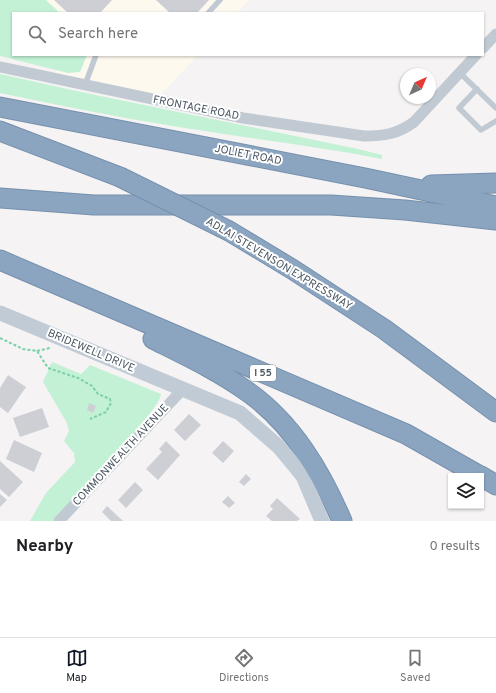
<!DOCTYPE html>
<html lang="en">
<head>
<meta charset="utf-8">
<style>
	:root { --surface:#fff; --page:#f6f6f6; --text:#202124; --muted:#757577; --line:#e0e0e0; --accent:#111827 }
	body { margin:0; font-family:Overpass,sans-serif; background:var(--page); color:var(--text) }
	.controls { position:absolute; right:12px; bottom:12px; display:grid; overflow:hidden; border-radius:0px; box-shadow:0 1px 3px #0004 }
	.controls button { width:36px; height:36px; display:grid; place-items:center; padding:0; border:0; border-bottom:1px solid var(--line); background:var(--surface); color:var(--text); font:20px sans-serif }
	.compass { position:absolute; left:400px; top:68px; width:36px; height:36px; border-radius:50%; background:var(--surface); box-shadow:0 1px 3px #0004; rotate:44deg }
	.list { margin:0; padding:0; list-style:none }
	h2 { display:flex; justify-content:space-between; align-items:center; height:52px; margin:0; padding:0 16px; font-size:17px }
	h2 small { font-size:13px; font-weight:400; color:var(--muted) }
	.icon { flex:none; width:22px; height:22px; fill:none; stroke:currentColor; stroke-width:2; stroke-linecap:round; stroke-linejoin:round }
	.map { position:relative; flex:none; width:496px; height:521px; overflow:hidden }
	.search { position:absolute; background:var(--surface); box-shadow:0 1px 3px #0004; left:12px; right:12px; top:12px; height:44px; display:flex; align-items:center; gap:10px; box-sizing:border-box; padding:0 14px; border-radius:0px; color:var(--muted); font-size:15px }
	.sheet { height:116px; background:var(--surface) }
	nav { display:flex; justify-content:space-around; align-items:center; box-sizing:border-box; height:56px; border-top:1px solid var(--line); background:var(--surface); font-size:11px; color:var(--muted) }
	nav a { display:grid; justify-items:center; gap:2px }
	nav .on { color:var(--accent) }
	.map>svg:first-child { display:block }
	.commercial { fill:#fdf9ef }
	.green { fill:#c3f1d5 }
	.building { fill:#cdcfd5 }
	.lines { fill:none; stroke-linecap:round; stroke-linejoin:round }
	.highway-casing { stroke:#7690ad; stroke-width:21 }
	.path { stroke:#7ad0a6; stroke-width:2; stroke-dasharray:3 2; stroke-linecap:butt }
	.lane { stroke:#c1cad2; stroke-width:5.5 }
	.street { stroke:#c1cad2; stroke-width:11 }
	.secondary { stroke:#c1cbd6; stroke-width:15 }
	.highway { stroke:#8ba5c1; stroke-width:19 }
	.highway-bridge-casing { stroke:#7690ad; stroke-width:21; stroke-linecap:butt }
	.highway-bridge { stroke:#8ba5c1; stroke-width:19 }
	.labels { text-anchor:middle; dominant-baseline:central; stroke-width:4; stroke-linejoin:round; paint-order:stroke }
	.shield { fill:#fff; stroke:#808990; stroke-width:1 }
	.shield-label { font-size:10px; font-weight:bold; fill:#4a5661 }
	.street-label { font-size:11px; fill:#4a5661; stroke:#fff }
</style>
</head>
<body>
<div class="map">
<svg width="496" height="521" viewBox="0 0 496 521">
	<rect width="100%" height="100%" fill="#f5f3f3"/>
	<!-- commercial -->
	<g class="commercial">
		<polygon points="32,0 249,0 237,13 46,13"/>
		<polygon points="72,55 198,55 160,96 53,74"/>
	</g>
	<!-- green -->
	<g class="green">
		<polygon points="0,0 46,0 60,13 13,13 13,55 87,55 80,72 68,73 0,56"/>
		<path d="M 0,74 L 81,92 L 358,149 L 382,155 L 382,159 C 317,146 251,139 185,128 C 123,118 61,106 0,93 Z"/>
		<path d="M 52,362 L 81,374 L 90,365 L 161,394 C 161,410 69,503 53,521 L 30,521 L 46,493 L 75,462 L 74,453 L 64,441 L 69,431 L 67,423 L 43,382 Z"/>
	</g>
	<!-- building -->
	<g class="building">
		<polygon points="54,0 112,0 100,13 68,13"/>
		<polygon points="156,0 209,0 197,13 170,13"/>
		<polygon points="8,375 26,387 8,413 0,407 0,388"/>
		<polygon points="89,403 96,406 93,413 87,410"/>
		<polygon points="42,408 49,427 20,437 13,418"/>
		<polygon points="189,414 201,425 185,441 174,430"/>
		<polygon points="14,440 42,453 34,472 6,459"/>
		<polygon points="166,441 180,455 158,480 146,469 162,452 159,449"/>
		<polygon points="223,441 234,451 223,463 212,453"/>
		<polygon points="0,461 23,482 9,497 0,489"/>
		<polygon points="246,474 251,479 244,486 239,482"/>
		<polygon points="135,482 143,490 126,508 118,500"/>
		<polygon points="0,494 7,500 0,507"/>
		<polygon points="228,496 235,503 229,508 222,502"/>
		<polygon points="277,498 300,519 297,521 272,521 266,516 273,509 270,506"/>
		<polygon points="107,506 123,521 111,521 102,512"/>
	</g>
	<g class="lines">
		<defs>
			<g id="highway">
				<polyline points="0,107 365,178 496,206"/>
				<polyline points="0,131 120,177"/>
				<polyline points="431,185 496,183"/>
				<polyline points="0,198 94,205 331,205 405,210 496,220"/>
				<polyline points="229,231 292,269 384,329 496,412"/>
				<polyline points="0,260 406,434 480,476"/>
				<path d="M 153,339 C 185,355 219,371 248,392 C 293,424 321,472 342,521"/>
				<polyline points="481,476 496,485"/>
			</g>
		</defs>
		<!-- highway casing -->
		<use href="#highway" class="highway-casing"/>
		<!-- path -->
		<g class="path">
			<polyline points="0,338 23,349 37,351 48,368 78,378 92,386 98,394 110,399 111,403 106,412 90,419"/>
			<polyline points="37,351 50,348"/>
		</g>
		<!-- lane -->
		<g class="lane">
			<polyline points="208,13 220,0"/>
			<polyline points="460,73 496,108"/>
			<polyline points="85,85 96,55"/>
			<polyline points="477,89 459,108 481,130 496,121"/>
		</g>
		<!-- street -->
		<g class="street">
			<polyline points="483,48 496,34"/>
			<path d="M 0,67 L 243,118 L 364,136 C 384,136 398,134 414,122 L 476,55"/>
			<polyline points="59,521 183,389"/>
		</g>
		<!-- secondary -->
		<polyline class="secondary" points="0,313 240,413 279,447 303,476 322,521"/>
		<!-- highway -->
		<use href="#highway" class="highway"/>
		<defs>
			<polyline id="highway-bridge" points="120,177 229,231"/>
		</defs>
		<!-- highway-bridge casing -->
		<use href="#highway-bridge" class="highway-bridge-casing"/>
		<!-- highway-bridge -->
		<use href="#highway-bridge" class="highway-bridge"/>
	</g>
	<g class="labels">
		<!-- shield labels -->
		<rect class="shield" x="250" y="365" width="26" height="16" rx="3"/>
		<g class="shield-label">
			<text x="263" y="373">I 55</text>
		</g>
		<!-- street labels -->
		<g class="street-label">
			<text transform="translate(196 108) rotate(11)">FRONTAGE ROAD</text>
			<text transform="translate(248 155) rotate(11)">JOLIET ROAD</text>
			<text transform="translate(279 264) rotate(31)">ADLAI STEVENSON EXPRESSWAY</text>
			<text transform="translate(91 351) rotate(23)">BRIDEWELL DRIVE</text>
			<text transform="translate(121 455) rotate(-47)">COMMONWEALTH AVENUE</text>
		</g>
	</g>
</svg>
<div class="controls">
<button><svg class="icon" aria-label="layers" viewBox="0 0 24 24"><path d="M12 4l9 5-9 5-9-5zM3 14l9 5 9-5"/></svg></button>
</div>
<svg class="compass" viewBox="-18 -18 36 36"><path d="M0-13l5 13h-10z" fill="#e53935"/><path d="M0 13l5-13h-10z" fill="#757577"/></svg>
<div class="search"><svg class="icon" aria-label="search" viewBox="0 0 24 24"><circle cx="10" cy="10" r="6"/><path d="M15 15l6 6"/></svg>Search here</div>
</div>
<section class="sheet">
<h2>Nearby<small>0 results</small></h2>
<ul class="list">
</ul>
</section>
<nav>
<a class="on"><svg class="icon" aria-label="map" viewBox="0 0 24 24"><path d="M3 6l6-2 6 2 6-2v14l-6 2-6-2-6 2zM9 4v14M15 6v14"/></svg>Map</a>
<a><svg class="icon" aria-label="directions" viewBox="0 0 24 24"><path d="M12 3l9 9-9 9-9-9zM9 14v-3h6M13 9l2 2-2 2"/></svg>Directions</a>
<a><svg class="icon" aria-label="saved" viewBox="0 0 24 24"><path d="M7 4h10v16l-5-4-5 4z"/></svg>Saved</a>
</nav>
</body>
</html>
